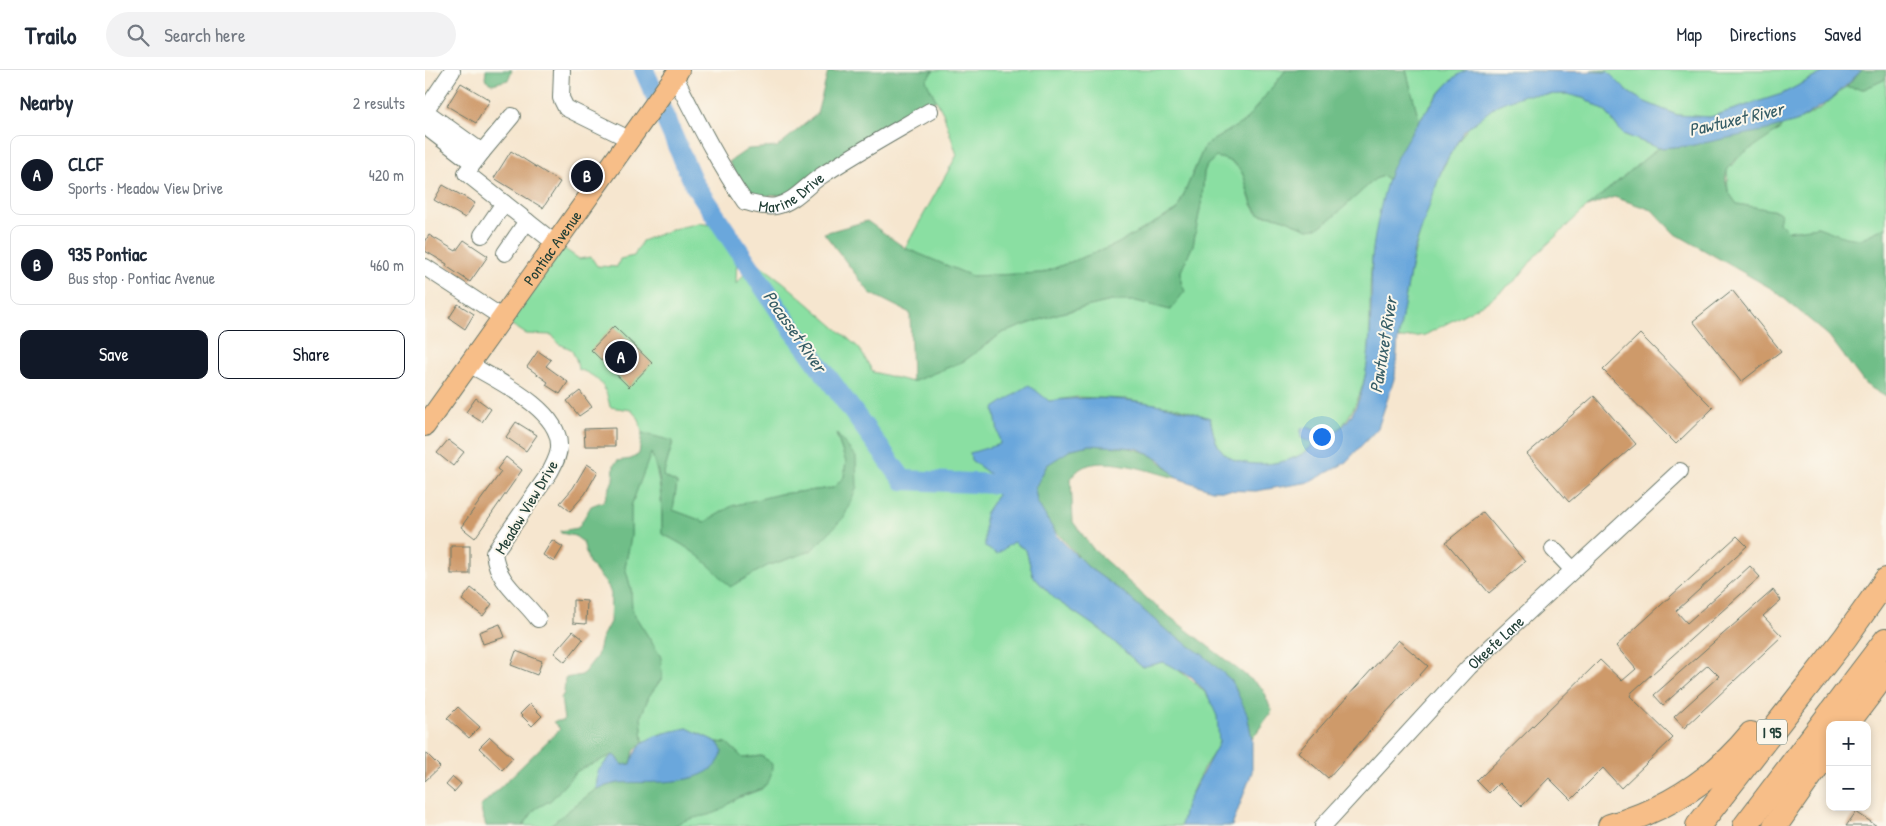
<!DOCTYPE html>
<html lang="en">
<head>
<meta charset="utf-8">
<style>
	:root { --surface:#fff; --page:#f2f2f3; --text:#1f2937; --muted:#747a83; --line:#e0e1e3; --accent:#111827 }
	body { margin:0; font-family:"Patrick Hand",sans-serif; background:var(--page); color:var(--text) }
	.controls { position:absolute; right:15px; bottom:15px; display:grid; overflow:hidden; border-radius:10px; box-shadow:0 2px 8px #0003 }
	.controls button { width:45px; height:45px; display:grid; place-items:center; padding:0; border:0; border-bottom:1px solid var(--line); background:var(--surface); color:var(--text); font:25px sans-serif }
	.you { position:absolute; left:896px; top:366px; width:18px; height:18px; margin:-12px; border:4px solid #fff; border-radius:50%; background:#1a73e8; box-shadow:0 0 0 8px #1a73e833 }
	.badge { display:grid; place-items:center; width:32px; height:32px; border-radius:50%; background:var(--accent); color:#fff; font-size:16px; font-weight:700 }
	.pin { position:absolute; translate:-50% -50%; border:2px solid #fff; box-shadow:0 1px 5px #0006 }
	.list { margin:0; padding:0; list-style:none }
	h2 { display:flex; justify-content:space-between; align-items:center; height:65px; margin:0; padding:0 20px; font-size:21px }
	h2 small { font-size:16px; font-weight:400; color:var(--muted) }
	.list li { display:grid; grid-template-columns:32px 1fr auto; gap:15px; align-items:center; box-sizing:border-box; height:80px; margin:0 10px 10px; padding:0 10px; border:1px solid var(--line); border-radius:10px }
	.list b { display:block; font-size:19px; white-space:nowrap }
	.list p { margin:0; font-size:16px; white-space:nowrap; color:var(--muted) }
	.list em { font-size:16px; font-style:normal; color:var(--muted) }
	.actions { display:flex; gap:10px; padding:15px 20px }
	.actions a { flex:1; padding:11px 0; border:1px solid var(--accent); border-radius:10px; text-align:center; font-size:18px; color:var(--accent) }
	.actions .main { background:var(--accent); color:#fff }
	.icon { flex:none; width:28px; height:28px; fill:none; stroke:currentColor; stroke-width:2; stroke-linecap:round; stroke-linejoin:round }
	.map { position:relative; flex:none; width:1461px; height:756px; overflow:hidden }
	header { display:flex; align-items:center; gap:30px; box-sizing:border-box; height:70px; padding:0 25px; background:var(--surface); border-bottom:1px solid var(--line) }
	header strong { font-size:24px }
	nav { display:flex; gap:28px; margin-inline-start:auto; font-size:18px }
	.search { width:350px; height:45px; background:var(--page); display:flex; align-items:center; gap:12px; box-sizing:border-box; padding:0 18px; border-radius:28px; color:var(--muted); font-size:19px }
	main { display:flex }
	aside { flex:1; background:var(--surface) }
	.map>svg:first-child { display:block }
	.green { fill:#8adfa2; stroke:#548e6b }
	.forest { fill:#6fbe88; stroke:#477e5e }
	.water { fill:#6aa7dc; stroke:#447288 }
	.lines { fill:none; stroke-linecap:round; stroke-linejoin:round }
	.river { stroke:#6aa7dc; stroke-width:20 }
	.building { fill:#ce9a6a }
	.minor-casing { stroke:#6a786a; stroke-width:18 }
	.major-casing { stroke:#6a786a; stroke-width:22 }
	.highway-casing { stroke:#6a786a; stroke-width:26 }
	.minor { stroke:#fff; stroke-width:16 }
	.major { stroke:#f7be88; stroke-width:20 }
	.highway { stroke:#f7be88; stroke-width:24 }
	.labels { text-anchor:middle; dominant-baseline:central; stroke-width:4; stroke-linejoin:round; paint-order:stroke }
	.shield { fill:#fbf7ec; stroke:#61756b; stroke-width:1 }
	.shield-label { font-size:15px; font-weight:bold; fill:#1f3d34 }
	.street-label { font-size:16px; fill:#1f3d34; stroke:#fbf7ec }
	.water-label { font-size:18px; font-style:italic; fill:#365d66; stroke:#fbf7ec }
</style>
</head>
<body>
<header>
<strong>Trailo</strong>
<div class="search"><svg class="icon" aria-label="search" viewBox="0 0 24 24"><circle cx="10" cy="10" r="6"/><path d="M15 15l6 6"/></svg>Search here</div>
<nav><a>Map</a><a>Directions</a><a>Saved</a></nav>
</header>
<main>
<aside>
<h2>Nearby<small>2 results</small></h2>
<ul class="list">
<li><span class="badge">A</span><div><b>CLCF</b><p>Sports · Meadow View Drive</p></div><em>420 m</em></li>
<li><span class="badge">B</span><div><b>935 Pontiac</b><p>Bus stop · Pontiac Avenue</p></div><em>460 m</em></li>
</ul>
<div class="actions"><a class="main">Save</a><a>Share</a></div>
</aside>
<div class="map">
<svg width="1461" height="756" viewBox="0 0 1461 756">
	<rect width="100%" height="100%" fill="#fbf7ec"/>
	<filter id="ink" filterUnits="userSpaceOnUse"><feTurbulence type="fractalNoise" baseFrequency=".02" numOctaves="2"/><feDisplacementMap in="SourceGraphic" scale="10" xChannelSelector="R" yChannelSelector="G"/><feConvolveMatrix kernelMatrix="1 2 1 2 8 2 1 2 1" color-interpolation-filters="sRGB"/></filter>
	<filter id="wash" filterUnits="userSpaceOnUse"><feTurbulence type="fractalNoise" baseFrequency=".0096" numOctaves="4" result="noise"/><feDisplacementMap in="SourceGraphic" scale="20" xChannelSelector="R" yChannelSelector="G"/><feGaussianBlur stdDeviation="1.12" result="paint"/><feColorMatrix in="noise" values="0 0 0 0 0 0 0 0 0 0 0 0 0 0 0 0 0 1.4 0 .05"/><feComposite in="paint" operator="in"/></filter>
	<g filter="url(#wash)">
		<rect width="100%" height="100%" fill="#f6e6cf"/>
		<!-- green -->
		<g class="green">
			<polygon points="509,0 861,0 820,51 780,75 752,140 690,175 617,203 547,206 480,178 532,85 518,43 500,10"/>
			<path d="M 981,0 L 1042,0 C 1022,9 1007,33 994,50 Z"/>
			<polygon points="1166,0 1403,0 1357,24 1285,47 1252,45 1220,32 1203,22 1183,2"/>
			<polygon points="1461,9 1461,157 1435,169 1420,168 1393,157 1363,161 1354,152 1352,141 1312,134 1303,122 1302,100 1319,82 1353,61 1358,55 1371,52 1396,38 1421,17 1439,19"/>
			<path d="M 1142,24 L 1161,29 L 1181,42 L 1198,64 L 1233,78 L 1162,137 L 1111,185 L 1092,209 L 1062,232 L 1000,265 L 973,269 C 986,195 1008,40 1099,24 C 1113,22 1128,24 1142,24 Z"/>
			<path d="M 791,87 C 830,95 814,119 833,144 L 854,147 L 883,159 L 906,149 L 950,109 L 958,106 L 963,109 C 957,135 950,162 947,188 C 941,239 953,292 928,339 C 921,351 917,360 903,365 L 882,357 L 888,374 C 874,395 817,403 799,383 C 789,373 788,361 785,348 L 754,338 L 701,329 L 652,327 L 624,331 L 575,374 L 546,390 L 566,405 L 572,426 L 560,444 L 588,472 L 601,480 L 608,506 L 630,529 L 677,561 L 717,597 L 738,591 C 769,609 799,630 794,671 C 792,680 783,690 779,698 C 768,717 761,735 756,756 L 249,756 L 261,748 L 290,742 L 313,728 L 337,719 L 337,686 L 318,688 L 302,673 L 292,672 L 262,658 L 236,664 L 218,672 L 216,646 L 224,626 L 237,608 L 236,587 L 207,541 L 206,519 L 200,497 L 206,467 L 206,436 L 226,382 C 236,409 237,435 237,464 C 264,476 285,494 305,516 L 342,496 L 386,481 L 432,417 L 411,364 L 421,392 L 419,407 L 408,418 L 355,424 L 307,436 L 280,452 L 248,440 L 252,413 L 238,406 L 248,372 L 217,363 L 214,349 L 206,340 L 185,337 C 181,315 173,306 153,299 L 151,289 L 146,279 L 134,274 L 127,265 L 101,264 L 79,250 L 134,175 L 154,189 L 166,187 L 172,196 L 192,197 L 195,189 L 209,186 L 217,171 L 248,159 L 274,153 L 285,155 L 303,162 L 312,184 L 311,214 L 330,191 L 358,212 L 434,278 L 448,302 L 487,312 L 539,291 L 577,263 L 632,244 L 686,231 L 711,231 L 745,240 L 756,213 L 756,201 L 768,175 L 777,129 L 779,102 L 782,95 Z"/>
			<polygon points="187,685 173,701 171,719 124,756 98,756 110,739 126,730 152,701"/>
		</g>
		<!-- forest -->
		<g class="forest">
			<polygon points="61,0 87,0 83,10 67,14 60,9"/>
			<polygon points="426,0 509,0 501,10 511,30 461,59 362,125 333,126 316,115 304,92 323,79 352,77 392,44 403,2"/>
			<path d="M 861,0 L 981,0 L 994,50 L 963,109 L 958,106 L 950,109 L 906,149 L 892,158 L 883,159 L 854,147 L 834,144 C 814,119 830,94 791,87 L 782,95 L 779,102 L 777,129 L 768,175 L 756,201 L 756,213 L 760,221 L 745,240 L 711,231 L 686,231 L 632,244 L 577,263 L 539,291 L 487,312 L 485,243 L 445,223 L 399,163 L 442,151 L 480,178 L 547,206 L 617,203 L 690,175 L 752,140 L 780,75 L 820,51 Z"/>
			<polygon points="1437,0 1461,0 1461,9 1439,19 1421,17"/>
			<path d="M 1358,55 C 1336,81 1276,89 1312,134 L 1352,141 L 1356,144 L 1354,152 L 1363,161 L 1393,157 L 1420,167 L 1435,169 L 1461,157 L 1461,327 L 1440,314 L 1404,266 L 1349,220 L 1249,163 L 1227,140 L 1189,127 L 1162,137 L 1233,78 L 1264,76 Z"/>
			<path d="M 217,363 L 248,371 L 238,406 L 252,413 L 248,440 L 280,452 L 307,436 L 355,424 L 408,418 L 419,407 L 421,392 L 411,363 L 431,387 L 432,417 L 419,447 L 386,481 L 342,496 L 305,517 C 285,494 264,476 237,464 C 237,437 238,407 226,383 L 206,436 L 206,467 L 200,497 L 206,519 L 207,541 L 236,587 L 237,608 L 224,626 L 216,646 L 218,672 L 209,681 L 206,694 L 197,695 L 192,687 L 187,685 L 152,701 L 126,730 L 110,739 L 98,756 L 61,756 L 55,737 L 135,659 L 128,652 L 139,650 L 136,628 L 139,623 L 140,608 L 157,605 L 172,586 L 176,569 L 185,552 L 186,524 L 183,516 L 164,493 L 158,472 L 150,466 L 136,463 L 135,461 L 153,458 L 166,436 L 179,431 L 188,410 L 189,395 L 192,391 L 206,389 L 214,384 Z"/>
			<path d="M 664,375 C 707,378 721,374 752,408 C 724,402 662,377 646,409 L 648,452 L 669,480 L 727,533 L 837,618 L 847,641 L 827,669 L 822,644 L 741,560 L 699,523 L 663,497 L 624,454 L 612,432 L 610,418 L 622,395 L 631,387 L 647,379 Z"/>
			<path d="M 292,672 L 302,673 L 318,688 L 337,686 L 347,694 C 347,722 332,718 313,728 C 305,732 298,740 290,743 C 275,748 263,747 249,756 L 124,756 L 171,719 L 298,681 Z"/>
		</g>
		<!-- water -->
		<g class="water">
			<path d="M 1042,0 L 1183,2 L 1203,22 L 1220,32 L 1252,45 L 1285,47 L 1357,24 L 1403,0 L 1437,0 L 1407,29 L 1371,52 L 1342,60 L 1264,76 L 1233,78 L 1198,64 L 1181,42 L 1161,29 L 1142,24 L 1099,25 L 1072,35 L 1039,61 L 1018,96 L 989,180 L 973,269 L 970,306 L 953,358 L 920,393 L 885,412 L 831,421 L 787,420 L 752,408 L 735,390 L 712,378 L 664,375 L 647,379 L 622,395 L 610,418 L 612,432 L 633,467 L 663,497 L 699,523 L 741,560 L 778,585 L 807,611 L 822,644 L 827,669 L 827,702 L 807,756 L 756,756 L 761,734 L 794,673 L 792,646 L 782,624 L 767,607 L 738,592 L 717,597 L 677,561 L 630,529 L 608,506 L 601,480 L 588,472 L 572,484 L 560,477 L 560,444 L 572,426 L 566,405 L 546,390 L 545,383 L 575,374 L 569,338 L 604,315 L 624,331 C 678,324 733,331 785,348 C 788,361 789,373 799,383 C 817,402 875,395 888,374 L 876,368 L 876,358 L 882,357 L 903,365 C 954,348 944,233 947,190 C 948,171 957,127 963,109 C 971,84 987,60 1002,40 C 1013,26 1025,7 1042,0 Z"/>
			<path d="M 262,658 L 292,672 L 298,681 C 289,719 224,711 194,713 C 186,714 178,717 171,719 L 173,701 L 187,685 L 192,687 L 197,695 L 206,694 C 214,665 236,664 262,658 Z"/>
		</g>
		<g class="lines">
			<!-- river -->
			<polyline class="river" points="219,0 269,114 358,246 478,410 596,415"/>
		</g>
		<g id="blocks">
			<!-- building -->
			<g class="building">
				<polygon points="36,13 65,30 51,53 22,36"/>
				<polygon points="86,81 135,112 118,138 69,108"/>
				<polygon points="18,115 50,133 40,148 9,130"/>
				<polygon points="4,165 31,181 39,170 63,186 45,212 21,196 22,194 0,181 0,172"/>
				<polygon points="1307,220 1356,281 1316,312 1268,251"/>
				<polygon points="33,234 49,244 40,259 24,248"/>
				<polygon points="189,256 227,293 204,317 166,280"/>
				<polygon points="1215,264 1288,338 1251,374 1178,300"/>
				<polygon points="113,281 126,290 121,296 143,312 135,324 121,315 123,312 102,297"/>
				<polygon points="155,321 167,337 154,346 142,331"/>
				<polygon points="1169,326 1211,374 1144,432 1102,384"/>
				<polygon points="51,328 66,339 57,352 41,342"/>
				<polygon points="91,352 112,365 101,381 81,367"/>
				<polygon points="190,358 190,376 160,376 159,359"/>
				<polygon points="23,370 39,382 28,396 12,383"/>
				<polygon points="81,387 97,400 50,468 36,457 76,402 72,399"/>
				<polygon points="162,394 173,401 160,424 145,441 135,433 148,418"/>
				<polygon points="1058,442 1100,492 1064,523 1021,472"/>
				<polygon points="1312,466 1322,476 1251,541 1262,553 1325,496 1335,507 1207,622 1205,626 1248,668 1196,718 1178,698 1146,730 1124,708 1097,736 1074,713 1064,723 1052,711 1175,590 1197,611 1211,599 1191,576"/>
				<polygon points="127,470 138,477 129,492 118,485"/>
				<rect x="26" y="476" width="19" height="28"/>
				<polygon points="46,518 67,534 58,546 37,530"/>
				<polygon points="1348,520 1356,530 1338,546 1357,566 1259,658 1249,647 1294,606 1283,595 1238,635 1229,625"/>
				<polygon points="148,530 162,531 161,554 148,553"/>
				<polygon points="75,554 80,567 58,574 54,562"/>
				<polygon points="148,561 158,569 140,592 129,583"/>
				<polygon points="973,570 1003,596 903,708 873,682"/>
				<polygon points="91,581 117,591 112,605 86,595"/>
				<polygon points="105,634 117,646 107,656 95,644"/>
				<polygon points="33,637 55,657 44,668 22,648"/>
				<polygon points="65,667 88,688 77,700 54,678"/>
				<polygon points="0,682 15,697 0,711"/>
				<polygon points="28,707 36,714 29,722 21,715"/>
				<polygon points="1431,742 1452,756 1421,756"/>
			</g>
		</g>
	</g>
	<g filter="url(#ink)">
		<use href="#blocks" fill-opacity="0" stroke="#6a786a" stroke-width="1"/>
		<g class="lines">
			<defs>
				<g id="minor">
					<polyline points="137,0 136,28 141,38 206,70"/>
					<path id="s1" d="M 250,7 C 272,50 293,93 320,132 C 330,134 341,138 351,136 C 369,132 381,116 396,106 C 431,83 469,62 505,41"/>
					<polyline points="0,41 57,82 41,103 131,174"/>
					<polyline points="0,41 27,1"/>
					<polyline points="0,56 48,93"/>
					<polyline points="57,82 87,46"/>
					<polyline points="57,165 79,133"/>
					<polyline points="80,183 102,151"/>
					<polyline points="0,197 78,248"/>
					<path d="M 44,294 C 71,310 136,340 134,377 C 134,386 129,394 125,402 L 69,483 C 73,514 95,525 113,549"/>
					<polyline points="1128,479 1148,500"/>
					<path id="s2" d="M 898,756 L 1044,597 L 1255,401"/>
				</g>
				<g id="major">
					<path id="s3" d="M 0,356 L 254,0"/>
				</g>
				<g id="highway">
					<polyline points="1421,655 1461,602"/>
					<path d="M 1185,756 C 1241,740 1289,709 1326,664"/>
					<polyline points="1273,756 1420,568 1461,510"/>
					<polyline points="1320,756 1461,570"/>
					<polyline points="1350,756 1405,678"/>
				</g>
			</defs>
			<!-- minor casing -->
			<use href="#minor" class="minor-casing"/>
			<!-- major casing -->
			<use href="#major" class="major-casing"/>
			<!-- highway casing -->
			<use href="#highway" class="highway-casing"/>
			<!-- minor -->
			<use href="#minor" class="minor"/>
			<!-- major -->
			<use href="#major" class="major"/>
			<!-- highway -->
			<use href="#highway" class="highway"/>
		</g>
	</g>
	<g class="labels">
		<!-- shield labels -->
		<rect class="shield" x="1332" y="649.5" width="30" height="25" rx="4"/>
		<g class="shield-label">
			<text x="1347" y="662">I 95</text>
		</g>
		<!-- street labels -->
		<g class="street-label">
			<text stroke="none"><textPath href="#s1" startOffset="194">Marine Drive</textPath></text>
			<text stroke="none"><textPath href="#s3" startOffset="219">Pontiac Avenue</textPath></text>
			<text transform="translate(101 437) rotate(-59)">Meadow View Drive</text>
			<text stroke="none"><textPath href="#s2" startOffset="252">Okeefe Lane</textPath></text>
		</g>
		<!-- water labels -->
		<g class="water-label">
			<text transform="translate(1311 49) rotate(-13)">Pawtuxet River</text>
			<text transform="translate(370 261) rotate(55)">Pocasset River</text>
			<text transform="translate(958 275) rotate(-81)">Pawtuxet River</text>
		</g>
	</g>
</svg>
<div class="controls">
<button>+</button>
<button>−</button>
</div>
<div class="you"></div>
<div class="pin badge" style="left:196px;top:287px">A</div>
<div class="pin badge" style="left:162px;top:106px">B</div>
</div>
</main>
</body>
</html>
